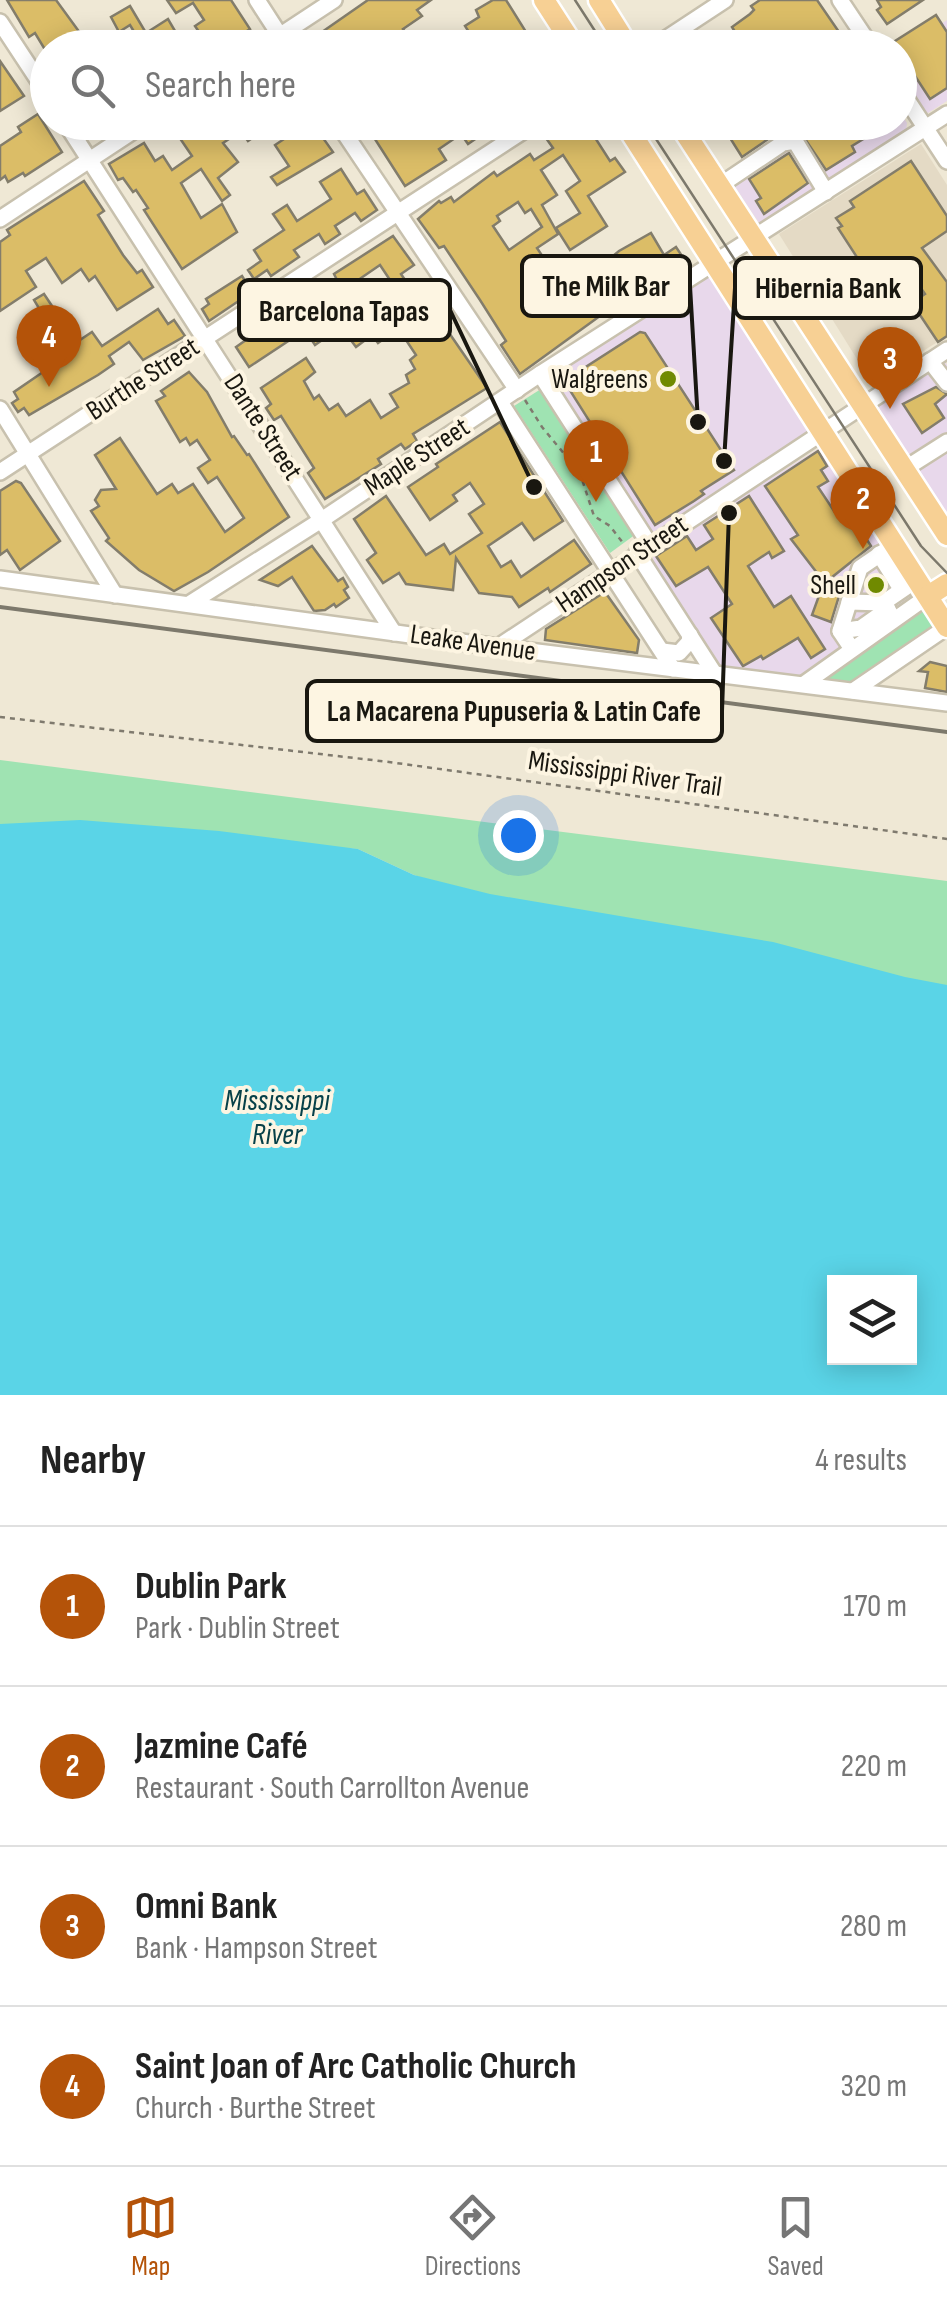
<!DOCTYPE html>
<html lang="en">
<head>
<meta charset="utf-8">
<style>
	:root { --surface:#fff; --page:#f6f6f6; --text:#222; --muted:#767676; --line:#e0e0e0; --accent:#b45309 }
	body { margin:0; font-family:"Sofia Sans Condensed",sans-serif; background:var(--page); color:var(--text) }
	.controls { position:absolute; right:30px; bottom:30px; display:grid; overflow:hidden; border-radius:0px; box-shadow:0 5px 25px #0003 }
	.controls button { width:90px; height:90px; display:grid; place-items:center; padding:0; border:0; border-bottom:2px solid var(--line); background:var(--surface); color:var(--text); font:50px sans-serif }
	.you { position:absolute; left:518px; top:835px; width:35px; height:35px; margin:-25px; border:8px solid #fff; border-radius:50%; background:#1a73e8; box-shadow:0 0 0 15px #1a73e833 }
	.badge { display:grid; place-items:center; width:65px; height:65px; border-radius:50%; background:var(--accent); color:#fff; font-size:32px; font-weight:700 }
	.pin { position:absolute; translate:-50% -82px; filter:drop-shadow(0 2px 5px #0008) }
	.pin::after { content:''; position:absolute; top:52px; width:35px; height:30px; background:inherit; clip-path:polygon(0 0,100% 0,50% 100%) }
	.list { margin:0; padding:0; list-style:none }
	h2 { display:flex; justify-content:space-between; align-items:center; height:130px; margin:0; padding:0 40px; font-size:42px }
	h2 small { font-size:32px; font-weight:400; color:var(--muted) }
	.list li { display:grid; grid-template-columns:65px 1fr auto; gap:30px; align-items:center; box-sizing:border-box; height:160px; padding:0 40px; border-top:2px solid var(--line) }
	.list b { display:block; font-size:38px; white-space:nowrap }
	.list p { margin:0; font-size:32px; white-space:nowrap; color:var(--muted) }
	.list em { font-size:32px; font-style:normal; color:var(--muted) }
	.icon { flex:none; width:55px; height:55px; fill:none; stroke:currentColor; stroke-width:2; stroke-linecap:round; stroke-linejoin:round }
	.map { position:relative; flex:none; width:947px; height:1395px; overflow:hidden }
	.search { position:absolute; background:var(--surface); box-shadow:0 5px 25px #0003; left:30px; right:30px; top:30px; height:110px; display:flex; align-items:center; gap:25px; box-sizing:border-box; padding:0 35px; border-radius:55px; color:var(--muted); font-size:38px }
	.sheet { height:770px; background:var(--surface) }
	nav { display:flex; justify-content:space-around; align-items:center; box-sizing:border-box; height:140px; border-top:2px solid var(--line); background:var(--surface); font-size:28px; color:var(--muted) }
	nav a { display:grid; justify-items:center; gap:5px }
	nav .on { color:var(--accent) }
	.map>svg:first-child { display:block }
	.commercial { fill:#e8d8eb }
	.education { fill:#e4dac5 }
	.green { fill:#9fe3b2 }
	.water { fill:#5ad4e7; fill-rule:evenodd }
	.building { fill:#dbbd67; stroke:#837d6b; stroke-width:2.5; fill-rule:evenodd }
	.lines { fill:none; stroke-linecap:round; stroke-linejoin:round }
	.minor-tunnel { stroke:#cfc9b7; stroke-width:15; stroke-dasharray:15 8; stroke-linecap:butt }
	.minor-casing { stroke:#c8c1ae; stroke-width:20 }
	.major-casing { stroke:#fff; stroke-width:25 }
	.path { stroke:#7f7a6e; stroke-width:2.5; stroke-dasharray:5 5; stroke-linecap:butt }
	.minor { stroke:#fff; stroke-width:15 }
	.major { stroke:#f7d094; stroke-width:20 }
	.tram { stroke:#7d796c; stroke-width:2.5 }
	.rail { stroke:#7d796c; stroke-width:4 }
	.poi-dot { fill:#708a00; stroke:#fdf5e2; stroke-width:4 }
	.labels { text-anchor:middle; dominant-baseline:central; stroke-width:8; stroke-linejoin:round; paint-order:stroke }
	.street-label { font-size:28px; fill:#191710; stroke:#fdf5e2 }
	.poi-label { font-size:28px; fill:#191710; stroke:#fdf5e2; text-anchor:end }
	.water-label { font-size:30px; font-style:italic; fill:#074149; stroke:#fdf5e2 }
	.leader { fill:none; stroke:#191710; stroke-width:4 }
	.callout-dot { fill:#191710; stroke:#fdf5e2; stroke-width:4 }
	.callout { fill:#fdf5e2; stroke:#191710; stroke-width:4 }
	.callout-label { font-size:30px; text-anchor:middle; font-weight:bold; fill:#191710 }
</style>
</head>
<body>
<div class="map">
<svg width="947" height="1395" viewBox="0 0 947 1395">
	<rect width="100%" height="100%" fill="#efe8d5"/>
	<!-- commercial -->
	<g class="commercial">
		<polygon points="947,20 947,101 928,113 920,108 900,76 900,60 930,39 930,31"/>
		<polygon points="900,112 907,123 906,131 759,223 726,173 787,137 781,123 900,122"/>
		<polygon points="715,263 823,430 654,538 540,374"/>
		<polygon points="945,362 947,365 947,525 870,409"/>
		<polygon points="826,444 917,589 913,598 802,676 720,669 654,562 652,553"/>
	</g>
	<!-- education -->
	<polygon class="education" points="921,144 947,185 947,336 872,383 779,234"/>
	<!-- green -->
	<g class="green">
		<polygon points="541,389 636,534 610,553 514,406"/>
		<polygon points="921,605 940,627 858,685 823,679"/>
		<polygon points="0,760 947,881 947,1003 486,901 414,875 358,849 0,828"/>
	</g>
	<!-- water -->
	<path class="water" d="M 80,820 L 219,831 L 358,849 L 414,875 L 490,894 L 773,942 L 905,977 L 947,985 L 947,1395 L 0,1395 L 0,824 ZM 834,1282 L 910,1282 L 910,1358 L 834,1358 Z"/>
	<!-- building -->
	<g class="building">
		<polygon points="7,0 56,0 91,48 44,48 35,33 29,37"/>
		<polygon points="167,0 231,0 250,29 220,48 210,48 195,26 204,20 193,3 176,13"/>
		<polygon points="368,0 431,0 417,10 422,16 403,29 412,42 404,48 395,48 387,35 367,48 299,48"/>
		<polygon points="493,0 506,0 536,48 462,48 474,40 465,26 479,17 476,10"/>
		<polygon points="760,0 817,0 850,48 796,48 789,37 774,48 745,48 732,27 750,14 754,10 751,6"/>
		<polygon points="877,0 923,0 887,24 877,10 881,7"/>
		<polygon points="130,6 146,33 168,19 185,48 144,48 130,25 119,32 111,17"/>
		<polygon points="936,15 947,32 947,88 930,99 900,53 900,48 884,48"/>
		<polygon points="706,33 716,48 683,48"/>
		<polygon points="0,61 24,96 0,111"/>
		<polygon points="38,114 62,152 25,176 23,173 8,182 5,176 0,180 0,146 21,132 18,127"/>
		<polygon points="182,122 276,122 248,141 241,131 223,143 238,162 218,178 230,195 222,201 201,169 181,183 201,218 222,204 237,232 182,269 144,210 148,208 136,190 133,192 123,178 118,180 109,164 144,143 155,161 163,156 172,170 192,156 173,128"/>
		<polygon points="364,122 500,122 468,144 461,134 439,149 446,160 405,186"/>
		<path d="M 571,122 L 585,122 L 610,161 L 615,158 L 625,172 L 588,196 L 607,226 L 570,250 L 556,228 L 580,213 L 566,191 L 580,181 L 563,155 L 541,170 L 557,195 L 542,205 L 558,234 L 537,248 L 549,266 L 527,280 L 541,301 L 550,295 L 552,299 L 559,295 L 561,297 L 603,269 L 601,266 L 619,251 L 651,233 L 664,255 L 676,247 L 688,265 L 618,309 L 615,305 L 520,374 L 501,345 L 506,341 L 480,300 L 444,246 L 439,248 L 418,219 L 439,201 L 441,203 L 451,197 L 454,202 L 494,172 L 497,176 L 530,154 L 534,160 L 553,148 L 546,138 ZM 518,202 L 525,213 L 531,209 L 542,227 L 509,250 L 493,226 L 500,221 L 497,216 Z"/>
		<polygon points="720,122 891,122 852,146 855,152 826,170 799,130 777,133 742,157"/>
		<polygon points="308,123 312,130 316,128 333,152 277,185 271,177 289,166 275,145"/>
		<polygon points="789,153 808,183 764,214 756,201 761,198 749,179"/>
		<polygon points="911,161 947,216 947,231 922,248 947,282 947,336 938,342 912,303 925,294 913,277 888,294 890,297 880,304 878,300 867,308 863,302 857,306 843,285 849,281 846,276 862,265 838,228 842,226 836,218 854,207 850,201"/>
		<polygon points="341,169 357,194 364,190 377,210 361,221 355,213 335,226 340,234 325,244 319,234 294,250 299,257 271,276 267,270 254,279 248,270 261,261 254,250 284,230 273,214 287,205 297,221 331,199 320,182"/>
		<polygon points="84,181 104,211 98,215 123,255 137,273 142,270 153,287 117,310 95,276 89,281 81,269 62,283 46,258 26,271 36,287 0,311 0,242 10,235 7,230"/>
		<path d="M 393,236 L 414,265 L 401,274 L 411,289 L 374,313 L 388,336 L 378,343 L 372,335 L 356,347 L 341,327 L 315,345 L 305,330 L 249,367 L 236,347 L 304,299 L 337,280 L 334,274 ZM 380,265 L 392,283 L 373,295 L 361,278 Z"/>
		<polygon points="242,276 252,292 209,321 202,309 209,304 206,299"/>
		<polygon points="44,294 60,318 49,325 34,300"/>
		<polygon points="436,301 451,323 445,327 487,388 413,434 417,441 405,449 401,444 378,459 381,464 325,499 308,473 314,468 281,416 274,420 266,408 271,404 261,388 306,358 315,372 304,381 314,399 319,395 329,410 338,404 346,416 370,400 381,418 398,407 390,394 409,383 406,375 415,369 410,360 416,355 400,331 413,322 411,318"/>
		<polygon points="158,309 168,324 174,320 185,336 143,360 129,342 109,356 114,364 98,375 29,415 24,408 18,412 12,403 18,399 14,392 65,357 62,352 92,332 102,346"/>
		<polygon points="640,332 645,333 734,470 701,491 704,494 694,501 655,525 564,381"/>
		<polygon points="189,372 207,392 232,437 234,436 247,455 249,454 289,517 208,572 174,591 139,570 106,541 109,538 91,511 99,506 95,500 101,490 116,489 95,455 120,438 157,494 172,484 178,493 193,484 225,532 244,518 217,477 208,483 198,468 210,460 197,440 190,445 186,438 180,442 156,401 165,396 161,391"/>
		<polygon points="936,387 947,394 935,404 944,418 922,433 903,404"/>
		<polygon points="500,422 563,521 534,540 522,523 488,546 501,567 511,561 521,577 574,540 591,564 550,592 548,588 519,607 512,597 479,593 456,558 453,590 406,584 399,573 383,583 367,560 376,553 354,519 386,496 426,555 444,544 450,554 482,533 469,514 484,504 470,483 453,495 457,501 430,520 408,487 438,467 436,464"/>
		<polygon points="818,451 827,466 821,470 828,481 818,487 834,511 839,508 853,529 858,526 871,546 831,578 843,583 831,622 812,615 824,582 791,539 798,535 765,486"/>
		<polygon points="16,481 21,483 60,541 20,570 7,550 0,555 0,491"/>
		<polygon points="749,496 784,551 772,558 769,552 748,566 774,607 791,596 825,649 811,658 798,638 763,659 761,656 743,666 711,618 732,604 708,567 676,586 656,556 687,536 696,550 713,539 704,525"/>
		<polygon points="312,546 338,581 343,578 348,587 344,590 349,598 336,607 334,604 325,610 314,611 292,577 278,586 260,580"/>
		<polygon points="605,592 639,640 637,653 545,640 546,629"/>
		<polygon points="930,662 947,666 947,692 925,688 928,672 919,671"/>
	</g>
	<g class="lines">
		<!-- minor-tunnel -->
		<polyline class="minor-tunnel" points="869,581 876,593"/>
		<defs>
			<g id="minor">
				<polyline points="257,0 288,48"/>
				<polyline points="840,0 872,48"/>
				<polyline points="0,22 48,95"/>
				<polyline points="261,48 334,0"/>
				<polyline points="652,48 725,0"/>
				<polyline points="900,89 947,161"/>
				<polyline points="65,122 394,633"/>
				<polyline points="337,122 517,390"/>
				<polyline points="719,186 783,143 795,141 826,192"/>
				<polyline points="0,219 147,122"/>
				<polyline points="930,361 947,383"/>
				<polyline points="540,374 650,545"/>
				<polyline points="500,402 673,669"/>
				<polyline points="0,409 115,595"/>
				<polyline points="903,470 947,442"/>
				<polyline points="0,472 537,122"/>
				<polyline points="637,553 714,673"/>
				<polyline points="879,554 901,589"/>
				<polyline points="0,579 498,647 947,703"/>
				<polyline points="879,596 883,603 918,579"/>
				<polyline points="849,602 883,603 890,613"/>
				<polyline points="189,604 323,519 540,374 947,114"/>
				<polyline points="840,631 861,628 888,609"/>
				<polyline points="498,647 947,350"/>
				<polyline points="852,649 840,631 860,568 895,544"/>
				<polyline points="662,651 679,653 689,642 690,635"/>
				<polyline points="804,684 928,596"/>
				<polyline points="853,691 947,627"/>
			</g>
			<g id="major">
				<polyline points="544,0 575,48"/>
				<polyline points="599,0 629,48"/>
				<polyline points="624,122 947,627"/>
				<polyline points="678,122 947,535"/>
				<polyline points="928,596 947,584"/>
			</g>
		</defs>
		<!-- minor casing -->
		<use href="#minor" class="minor-casing"/>
		<!-- major casing -->
		<use href="#major" class="major-casing"/>
		<!-- path -->
		<g class="path">
			<polyline points="525,400 542,427 580,473 594,516 610,526 623,543"/>
			<polyline points="0,717 389,762 947,839"/>
		</g>
		<!-- minor -->
		<use href="#minor" class="minor"/>
		<!-- major -->
		<use href="#major" class="major"/>
		<!-- tram -->
		<g class="tram">
			<polyline points="575,0 606,48"/>
			<polyline points="645,122 921,546 947,573"/>
		</g>
		<!-- rail -->
		<polyline class="rail" points="0,607 947,732"/>
	</g>
	<!-- markers -->
	<g class="poi-dot">
		<circle cx="668" cy="379" r="10"/>
		<circle cx="876" cy="585" r="10"/>
	</g>
	<g class="labels">
		<!-- street labels -->
		<g class="street-label">
			<text transform="translate(143 379) rotate(-33)">Burthe Street</text>
			<text transform="translate(263 427) rotate(57)">Dante Street</text>
			<text transform="translate(417 457) rotate(-33)">Maple Street</text>
			<text transform="translate(622 564) rotate(-34)">Hampson Street</text>
			<text transform="translate(473 643) rotate(8)">Leake Avenue</text>
			<text transform="translate(625 774) rotate(8)">Mississippi River Trail</text>
		</g>
		<!-- poi labels -->
		<g class="poi-label">
			<text x="648" y="379">Walgreens</text>
			<text x="856" y="585">Shell</text>
		</g>
		<!-- water labels -->
		<g class="water-label">
			<text x="277" y="1101">Mississippi<tspan x="277" dy="34">River</tspan></text>
		</g>
	</g>
	<!-- callouts -->
	<path class="leader" d="M698 422L690 286M724 461L735 288M534 487L450 310M729 513L722 711"/>
	<g class="callout-dot">
		<circle cx="698" cy="422" r="10"/>
		<circle cx="724" cy="461" r="10"/>
		<circle cx="534" cy="487" r="10"/>
		<circle cx="729" cy="513" r="10"/>
	</g>
	<g class="callout">
		<rect x="522" y="256" width="168" height="60" rx="10"/>
		<rect x="735" y="258" width="186" height="60" rx="10"/>
		<rect x="239" y="280" width="211" height="60" rx="10"/>
		<rect x="307" y="681" width="415" height="60" rx="10"/>
	</g>
	<g class="callout-label">
		<text x="606" y="296">The Milk Bar</text>
		<text x="828" y="298">Hibernia Bank</text>
		<text x="344" y="321">Barcelona Tapas</text>
		<text x="514" y="721">La Macarena Pupuseria &amp; Latin Cafe</text>
	</g>
</svg>
<div class="controls">
<button><svg class="icon" aria-label="layers" viewBox="0 0 24 24"><path d="M12 4l9 5-9 5-9-5zM3 14l9 5 9-5"/></svg></button>
</div>
<div class="you"></div>
<div class="pin badge" style="left:596px;top:502px">1</div>
<div class="pin badge" style="left:863px;top:549px">2</div>
<div class="pin badge" style="left:890px;top:409px">3</div>
<div class="pin badge" style="left:49px;top:387px">4</div>
<div class="search"><svg class="icon" aria-label="search" viewBox="0 0 24 24"><circle cx="10" cy="10" r="6"/><path d="M15 15l6 6"/></svg>Search here</div>
</div>
<section class="sheet">
<h2>Nearby<small>4 results</small></h2>
<ul class="list">
<li><span class="badge">1</span><div><b>Dublin Park</b><p>Park · Dublin Street</p></div><em>170 m</em></li>
<li><span class="badge">2</span><div><b>Jazmine Café</b><p>Restaurant · South Carrollton Avenue</p></div><em>220 m</em></li>
<li><span class="badge">3</span><div><b>Omni Bank</b><p>Bank · Hampson Street</p></div><em>280 m</em></li>
<li><span class="badge">4</span><div><b>Saint Joan of Arc Catholic Church</b><p>Church · Burthe Street</p></div><em>320 m</em></li>
</ul>
</section>
<nav>
<a class="on"><svg class="icon" aria-label="map" viewBox="0 0 24 24"><path d="M3 6l6-2 6 2 6-2v14l-6 2-6-2-6 2zM9 4v14M15 6v14"/></svg>Map</a>
<a><svg class="icon" aria-label="directions" viewBox="0 0 24 24"><path d="M12 3l9 9-9 9-9-9zM9 14v-3h6M13 9l2 2-2 2"/></svg>Directions</a>
<a><svg class="icon" aria-label="saved" viewBox="0 0 24 24"><path d="M7 4h10v16l-5-4-5 4z"/></svg>Saved</a>
</nav>
</body>
</html>
